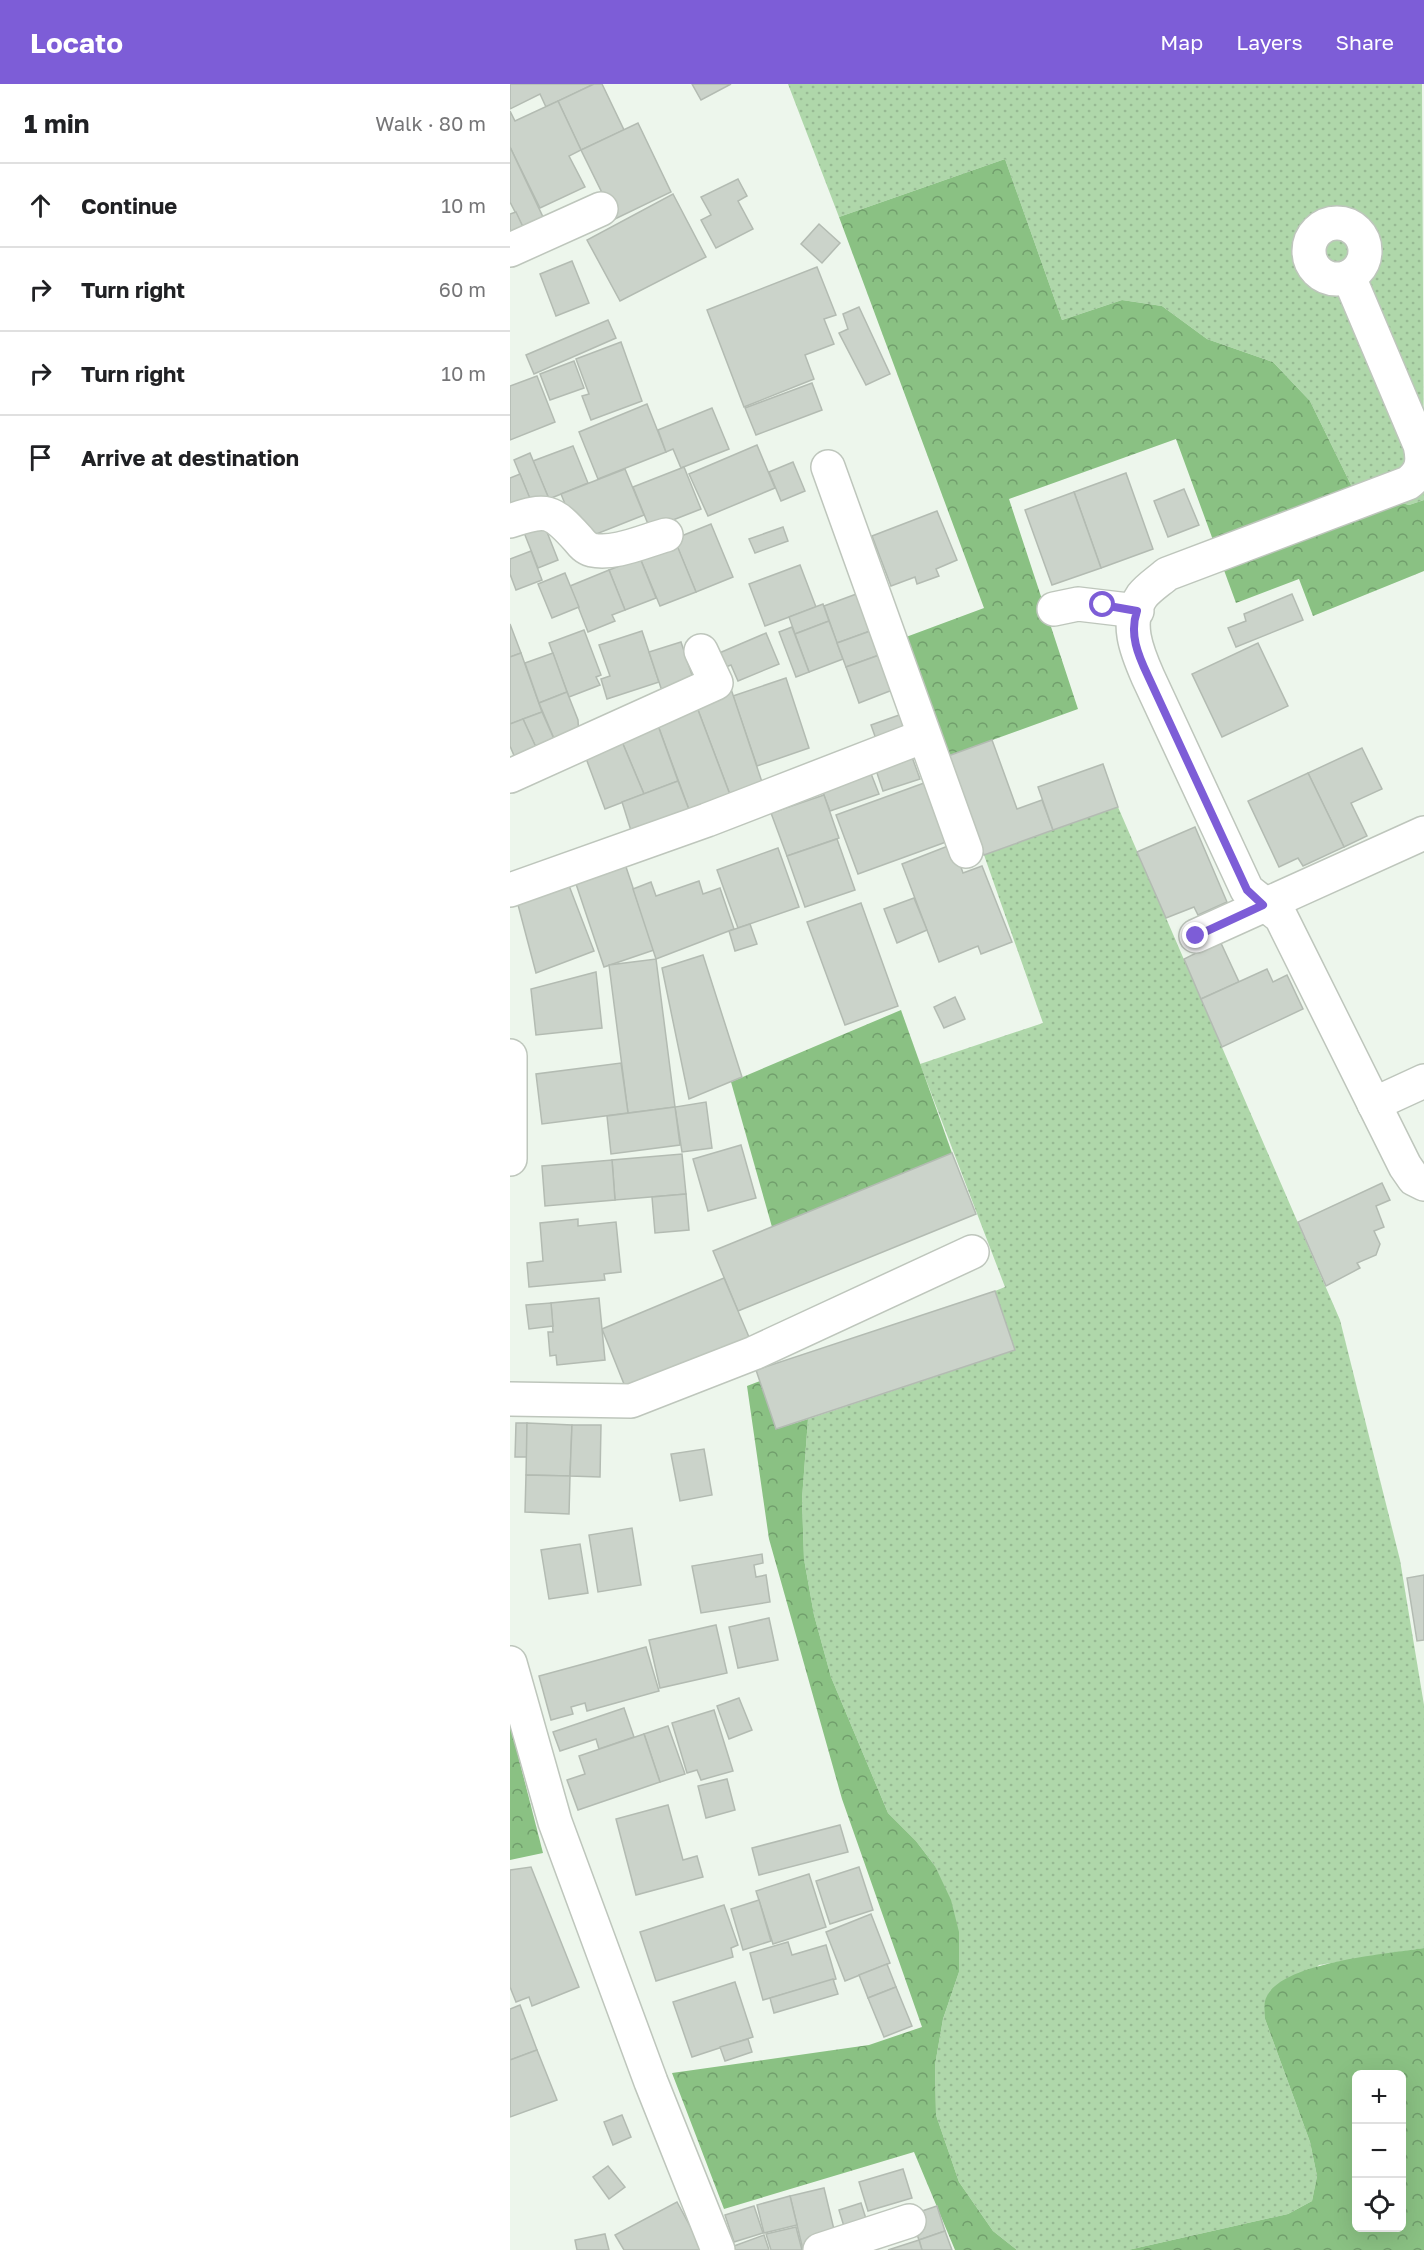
<!DOCTYPE html>
<html lang="en">
<head>
<meta charset="utf-8">
<style>
	:root { --surface:#fff; --page:#f2f2f2; --text:#202124; --muted:#757577; --line:#e0e0e0; --accent:#7d5dd7 }
	body { margin:0; font-family:"Golos Text",sans-serif; background:var(--page); color:var(--text) }
	.controls { position:absolute; right:18px; bottom:18px; display:grid; overflow:hidden; border-radius:9px; box-shadow:0 6px 24px #0002 }
	.controls button { width:54px; height:54px; display:grid; place-items:center; padding:0; border:0; border-bottom:2px solid var(--line); background:var(--surface); color:var(--text); font:30px sans-serif }
	.stop { position:absolute; width:18px; height:18px; margin:-14px; border:4px solid #7d5dd7; border-radius:50%; background:#fff }
	.stop.end { background:#7d5dd7; border-color:#fff; box-shadow:0 2px 6px #0008 }
	.list { margin:0; padding:0; list-style:none }
	h2 { display:flex; justify-content:space-between; align-items:center; height:78px; margin:0; padding:0 24px; font-size:26px }
	h2 small { font-size:20px; font-weight:400; color:var(--muted) }
	.list li { display:grid; grid-template-columns:39px 1fr auto; gap:18px; align-items:center; box-sizing:border-box; height:84px; padding:0 24px; border-top:2px solid var(--line) }
	.list b { display:block; font-size:22px; white-space:nowrap }
	.list em { font-size:20px; font-style:normal; color:var(--muted) }
	.icon { flex:none; width:33px; height:33px; fill:none; stroke:currentColor; stroke-width:2; stroke-linecap:round; stroke-linejoin:round }
	.map { position:relative; flex:none; width:914px; height:2166px; overflow:hidden }
	header { display:flex; align-items:center; gap:36px; box-sizing:border-box; height:84px; padding:0 30px; background:var(--accent); color:#fff }
	header strong { font-size:28px }
	nav { display:flex; gap:33px; margin-inline-start:auto; font-size:21px }
	main { display:flex }
	aside { flex:1; background:var(--surface) }
	.map>svg:first-child { display:block }
	.grass { fill:url(#grass-dots) }
	.forest { fill:url(#forest-crowns); fill-rule:evenodd }
	.building { fill:#cbd3ca; stroke:#b3bbb2; stroke-width:1.5 }
	.lines { fill:none; stroke-linecap:round; stroke-linejoin:round }
	.minor-casing { stroke:#bec6bc; stroke-width:36 }
	.minor { stroke:#fff; stroke-width:33 }
	.route { stroke:#7d5dd7; stroke-width:8 }
</style>
</head>
<body>
<header>
<strong>Locato</strong>
<nav><a>Map</a><a>Layers</a><a>Share</a></nav>
</header>
<main>
<aside>
<h2>1 min<small>Walk · 80 m</small></h2>
<ul class="list">
<li><svg class="icon" aria-label="ahead" viewBox="0 0 24 24"><path d="M12 20V5M6 11l6-6 6 6"/></svg><div><b>Continue</b></div><em>10 m</em></li>
<li><svg class="icon" aria-label="right" viewBox="0 0 24 24"><path d="M7 20v-9h11M14 6l5 5-5 5"/></svg><div><b>Turn right</b></div><em>60 m</em></li>
<li><svg class="icon" aria-label="right" viewBox="0 0 24 24"><path d="M7 20v-9h11M14 6l5 5-5 5"/></svg><div><b>Turn right</b></div><em>10 m</em></li>
<li><svg class="icon" aria-label="arrive" viewBox="0 0 24 24"><path d="M6 21V4h12l-3 4 3 4H6"/></svg><div><b>Arrive at destination</b></div></li>
</ul>
</aside>
<div class="map">
<svg width="914" height="2166" viewBox="0 0 914 2166">
	<defs>
		<pattern id="grass-dots" width="8" height="8" patternUnits="userSpaceOnUse" patternTransform="scale(1.5)"><rect width="8" height="8" fill="#afd7aa"/><path d="M2 2h.1M6 6h.1" fill="none" stroke="#97b993" stroke-width="1.8" stroke-linecap="round"/></pattern>
		<pattern id="forest-crowns" width="20" height="18" patternUnits="userSpaceOnUse" patternTransform="scale(1.5)"><rect width="20" height="18" fill="#8ac183"/><path d="M2 6a3 3 0 1 1 6 0M12 15a3 3 0 1 1 6 0" fill="none" stroke="#719e6c"/></pattern>
	</defs>
	<rect width="100%" height="100%" fill="#edf6ec"/>
	<!-- grass -->
	<g class="grass">
		<polygon points="278,0 912,0 914,416 899,421 843,405 800,317 763,278 697,255 652,222 612,216 552,236 495,75 329,133"/>
		<polygon points="608,723 830,1236 890,1476 914,1621 914,1864 809,1881 755,1935 800,2058 807,2092 802,2117 778,2130 618,2166 507,2166 483,2147 449,2098 426,2031 425,1981 433,1935 449,1888 425,1782 406,1757 378,1729 321,1593 304,1531 294,1475 292,1415 298,1335 505,1266 485,1207 495,1203 410,980 533,939 474,771"/>
	</g>
	<!-- forest -->
	<g class="forest">
		<polygon points="495,75 552,236 612,216 652,222 697,255 763,278 800,317 843,405 899,421 914,416 914,487 803,532 789,495 726,519 666,355 499,415 568,625 438,672 396,553 474,524 329,133"/>
		<polygon points="391,926 442,1069 262,1143 221,998"/>
		<polygon points="250,1297 266,1345 298,1335 292,1415 294,1475 304,1531 321,1593 378,1729 406,1757 425,1782 441,1816 449,1848 449,1888 433,1935 425,1981 426,2031 449,2098 483,2147 507,2166 445,2166 404,2068 214,2125 162,1989 359,1961 412,1943 332,1715 259,1455 237,1302"/>
		<polygon points="0,1640 33,1769 0,1776"/>
		<path d="M 914,1864 L 914,2166 L 618,2166 L 778,2130 L 802,2117 L 807,2092 L 800,2058 L 755,1935 C 755,1928 753,1918 757,1912 C 774,1878 877,1870 914,1864 ZM 846,1990 L 892,1990 L 892,2144 L 846,2144 Z"/>
	</g>
	<!-- building -->
	<g class="building">
		<polygon points="0,0 84,0 36,23 30,10 0,25"/>
		<polygon points="84,0 92,0 114,46 71,66 48,17"/>
		<polygon points="182,0 221,0 191,16"/>
		<polygon points="48,17 71,66 59,72 75,103 30,124 0,63 0,27 5,37"/>
		<polygon points="128,39 161,108 105,135 71,66"/>
		<polygon points="0,63 33,133 13,143 0,118"/>
		<polygon points="228,95 237,112 228,117 243,145 206,164 191,136 201,131 191,113"/>
		<polygon points="163,110 196,173 110,217 77,156"/>
		<polygon points="6,128 13,143 0,150 0,130"/>
		<polygon points="309,140 330,159 312,179 291,160"/>
		<polygon points="62,177 79,219 46,232 30,190"/>
		<polygon points="307,183 326,231 314,235 324,260 295,271 304,295 234,323 197,226"/>
		<polygon points="349,223 380,290 356,301 329,249 338,245 333,230"/>
		<polygon points="98,236 106,254 24,290 16,271"/>
		<polygon points="111,258 132,317 81,336 72,312 79,310 66,275"/>
		<polygon points="64,277 74,304 40,316 30,290"/>
		<polygon points="27,292 45,338 0,356 0,302"/>
		<polygon points="302,299 312,326 246,351 235,324"/>
		<polygon points="137,320 156,368 88,395 69,348"/>
		<polygon points="202,324 219,365 171,384 163,365 156,368 148,346"/>
		<polygon points="247,361 265,404 198,432 179,390"/>
		<polygon points="63,362 78,399 39,415 23,377"/>
		<polygon points="20,369 39,415 23,422 4,376"/>
		<polygon points="283,378 295,407 271,417 259,388"/>
		<polygon points="174,383 191,425 140,445 123,403"/>
		<polygon points="115,385 134,431 79,453 63,440 51,410"/>
		<polygon points="616,389 643,465 591,484 564,408"/>
		<polygon points="10,390 23,422 0,431 0,394"/>
		<polygon points="674,405 689,441 658,453 644,417"/>
		<polygon points="564,408 591,484 542,501 515,426"/>
		<polygon points="427,427 447,476 426,485 429,492 407,500 405,493 381,502 362,452"/>
		<polygon points="33,438 48,476 28,484 13,446"/>
		<polygon points="201,440 223,493 186,508 164,455"/>
		<polygon points="273,443 278,457 245,469 239,455"/>
		<polygon points="166,459 186,508 150,522 130,474"/>
		<polygon points="21,467 32,496 6,506 0,490 0,475"/>
		<polygon points="130,474 146,514 115,526 99,486"/>
		<polygon points="290,481 306,523 255,542 239,500"/>
		<polygon points="99,486 115,526 102,531 105,537 78,548 60,502"/>
		<polygon points="55,489 69,523 42,534 28,500"/>
		<polygon points="349,509 363,546 327,559 314,522"/>
		<polygon points="782,510 793,536 726,563 718,544 736,537 734,530"/>
		<polygon points="313,520 319,537 285,550 279,533"/>
		<polygon points="319,537 333,575 299,588 285,550"/>
		<polygon points="0,540 11,569 0,573"/>
		<polygon points="282,543 299,588 286,593 269,548"/>
		<polygon points="74,546 91,591 86,593 90,601 59,613 39,559"/>
		<polygon points="363,546 372,570 336,583 327,559"/>
		<polygon points="132,547 149,598 97,615 91,595 100,592 89,561"/>
		<polygon points="256,549 269,580 228,597 221,581 213,584 207,570"/>
		<polygon points="171,558 185,600 153,610 139,568"/>
		<polygon points="748,559 778,622 712,653 682,590"/>
		<polygon points="11,569 32,628 0,640 0,573"/>
		<polygon points="43,569 57,608 29,619 15,579"/>
		<polygon points="372,570 385,605 349,619 336,583"/>
		<polygon points="276,594 299,664 247,682 223,612"/>
		<polygon points="220,602 254,704 222,716 185,618"/>
		<polygon points="57,608 68,636 69,655 48,664 29,619"/>
		<polygon points="185,618 222,716 181,731 146,636"/>
		<polygon points="32,628 48,664 30,672 13,635"/>
		<polygon points="392,630 397,644 366,655 361,641"/>
		<polygon points="13,635 30,672 8,681 0,662 0,640"/>
		<polygon points="146,636 168,697 134,710 110,653"/>
		<polygon points="110,653 134,710 95,725 74,669"/>
		<polygon points="482,656 507,725 532,716 543,746 474,771 438,672"/>
		<polygon points="852,664 872,705 841,719 857,752 834,763 798,689"/>
		<polygon points="402,673 410,695 373,707 366,686"/>
		<polygon points="593,680 608,723 543,746 528,703"/>
		<polygon points="360,687 369,710 320,727 311,704"/>
		<polygon points="798,689 834,763 793,782 788,774 769,783 738,717"/>
		<polygon points="168,697 181,731 123,753 112,718"/>
		<polygon points="414,699 436,758 348,790 326,731"/>
		<polygon points="314,711 329,754 277,772 261,729"/>
		<polygon points="685,743 717,818 688,831 684,823 656,834 627,768"/>
		<polygon points="327,755 345,806 295,823 277,772"/>
		<polygon points="443,760 453,789 472,782 502,858 471,870 468,862 429,878 392,780"/>
		<polygon points="268,764 289,823 228,844 207,786"/>
		<polygon points="115,780 144,866 94,883 65,797"/>
		<polygon points="189,797 193,810 210,804 224,845 146,875 123,805 141,798 146,812"/>
		<polygon points="58,799 84,867 26,889 7,817"/>
		<polygon points="404,814 417,846 387,859 374,825"/>
		<polygon points="351,819 388,922 335,941 297,838"/>
		<polygon points="240,840 247,860 225,867 219,847"/>
		<polygon points="710,857 729,898 691,915 674,875"/>
		<polygon points="193,871 232,993 179,1015 152,884"/>
		<polygon points="146,875 165,1023 118,1029 99,881"/>
		<polygon points="757,885 763,898 777,891 793,925 712,963 691,915"/>
		<polygon points="86,888 92,944 26,951 21,905"/>
		<polygon points="445,913 455,935 434,944 424,923"/>
		<polygon points="111,979 118,1029 32,1040 26,990"/>
		<polygon points="196,1018 202,1064 172,1068 165,1023"/>
		<polygon points="165,1023 170,1061 101,1070 97,1032"/>
		<polygon points="231,1061 246,1114 198,1127 183,1075"/>
		<polygon points="442,1069 466,1130 228,1227 203,1167"/>
		<polygon points="172,1070 176,1110 105,1116 102,1076"/>
		<polygon points="102,1076 105,1116 35,1122 32,1082"/>
		<polygon points="872,1099 880,1116 866,1122 874,1143 864,1147 870,1160 866,1171 847,1179 850,1184 816,1202 788,1138"/>
		<polygon points="176,1110 179,1146 145,1149 142,1113"/>
		<polygon points="68,1135 68,1142 106,1138 111,1188 94,1190 95,1196 19,1203 17,1179 33,1177 30,1139"/>
		<polygon points="214,1194 239,1253 116,1305 92,1245"/>
		<polygon points="485,1207 505,1266 266,1345 246,1286"/>
		<polygon points="89,1214 95,1276 47,1281 46,1271 40,1272 38,1248 43,1248 41,1219"/>
		<polygon points="41,1219 43,1242 19,1245 16,1221"/>
		<polygon points="6,1339 17,1339 17,1373 5,1373"/>
		<polygon points="17,1339 62,1341 60,1392 16,1391"/>
		<polygon points="62,1341 91,1341 90,1393 60,1392"/>
		<polygon points="194,1365 202,1411 170,1417 161,1370"/>
		<polygon points="16,1391 60,1392 59,1430 15,1428"/>
		<polygon points="122,1444 131,1501 88,1508 79,1451"/>
		<polygon points="70,1460 78,1509 39,1515 31,1466"/>
		<polygon points="252,1470 253,1479 244,1481 246,1493 256,1491 260,1518 191,1529 182,1482"/>
		<polygon points="914,1491 914,1556 907,1557 897,1494"/>
		<polygon points="259,1534 268,1576 228,1584 219,1543"/>
		<polygon points="206,1541 217,1589 150,1604 139,1556"/>
		<polygon points="136,1563 149,1607 77,1627 75,1619 61,1623 63,1630 41,1636 29,1592"/>
		<polygon points="229,1614 242,1646 219,1655 207,1622"/>
		<polygon points="114,1624 124,1653 89,1665 86,1655 50,1667 43,1648"/>
		<polygon points="204,1626 223,1687 191,1696 187,1686 177,1689 162,1639"/>
		<polygon points="158,1642 175,1690 150,1698 134,1650"/>
		<polygon points="134,1650 150,1698 68,1726 57,1696 75,1690 69,1672"/>
		<polygon points="217,1695 225,1726 196,1734 188,1702"/>
		<polygon points="158,1721 173,1776 187,1772 193,1793 126,1811 106,1735"/>
		<polygon points="330,1741 338,1768 249,1791 242,1764"/>
		<polygon points="21,1783 69,1903 22,1922 19,1913 6,1918 0,1903 0,1786"/>
		<polygon points="349,1783 363,1826 320,1840 306,1797"/>
		<polygon points="299,1790 316,1843 263,1860 246,1807"/>
		<polygon points="249,1816 261,1857 233,1866 221,1825"/>
		<polygon points="214,1821 228,1861 221,1864 223,1873 146,1897 130,1848"/>
		<polygon points="361,1830 380,1879 335,1897 316,1848"/>
		<polygon points="278,1858 282,1871 316,1861 326,1895 253,1916 240,1869"/>
		<polygon points="377,1880 386,1903 358,1914 349,1891"/>
		<polygon points="323,1895 328,1910 264,1929 260,1914"/>
		<polygon points="225,1898 243,1953 182,1973 163,1918"/>
		<polygon points="386,1903 402,1942 374,1953 358,1914"/>
		<polygon points="10,1921 27,1966 0,1976 0,1925"/>
		<polygon points="238,1955 242,1968 215,1977 210,1963"/>
		<polygon points="27,1966 47,2016 0,2033 0,1976"/>
		<polygon points="112,2031 121,2053 103,2061 94,2038"/>
		<polygon points="98,2082 115,2103 99,2115 83,2093"/>
		<polygon points="393,2085 402,2114 358,2127 349,2098"/>
		<polygon points="314,2104 327,2158 293,2166 280,2112"/>
		<polygon points="280,2112 287,2141 254,2149 247,2121"/>
		<polygon points="167,2118 193,2166 114,2166 105,2151"/>
		<polygon points="351,2119 358,2141 336,2149 329,2126"/>
		<polygon points="244,2122 253,2149 224,2158 215,2131"/>
		<polygon points="427,2122 435,2147 409,2156 400,2131"/>
		<polygon points="286,2143 292,2166 261,2166 256,2150"/>
		<polygon points="435,2147 442,2166 412,2166 409,2156"/>
		<polygon points="95,2150 99,2166 67,2166 65,2156"/>
		<polygon points="254,2151 259,2166 225,2166 224,2162"/>
		<polygon points="409,2156 412,2166 378,2166"/>
	</g>
	<g class="lines">
		<defs>
			<g id="minor">
				<circle cx="827" cy="167" r="28"/>
				<polyline points="0,166 91,125"/>
				<path d="M 839,193 L 910,361 C 914,378 912,388 898,399 L 657,490 C 649,497 638,504 632,512 C 614,537 627,568 638,593 L 737,806 L 771,833 L 895,1082 L 904,1095 L 914,1100"/>
				<polyline points="318,383 456,767"/>
				<path d="M 0,437 C 37,424 42,426 68,455 C 72,460 75,464 82,466 C 104,471 134,457 156,451"/>
				<polyline points="544,525 568,520 627,527"/>
				<polyline points="0,692 206,599 191,567"/>
				<polyline points="0,806 197,736 414,652"/>
				<polyline points="686,852 914,749"/>
				<polyline points="0,972 0,1075"/>
				<polyline points="864,1020 914,997"/>
				<polyline points="0,1315 121,1317 244,1269 462,1168"/>
				<polyline points="0,1579 45,1738 141,1998 208,2166"/>
				<polyline points="310,2166 399,2137"/>
			</g>
		</defs>
		<!-- minor casing -->
		<use href="#minor" class="minor-casing"/>
		<!-- minor -->
		<use href="#minor" class="minor"/>
	</g>
	<g class="lines">
		<!-- route -->
		<path class="route" d="M 593,521 L 627,527 C 619,550 628,571 638,592 L 737,806 L 753,821 L 686,852"/>
	</g>
</svg>
<div class="controls">
<button>+</button>
<button>−</button>
<button><svg class="icon" aria-label="locate" viewBox="0 0 24 24"><circle cx="12" cy="12" r="6"/><path d="M12 2v4M12 18v4M2 12h4M18 12h4"/></svg></button>
</div>
<div class="stop" style="left:593px;top:521px"></div>
<div class="stop end" style="left:686px;top:852px"></div>
</div>
</main>
</body>
</html>
